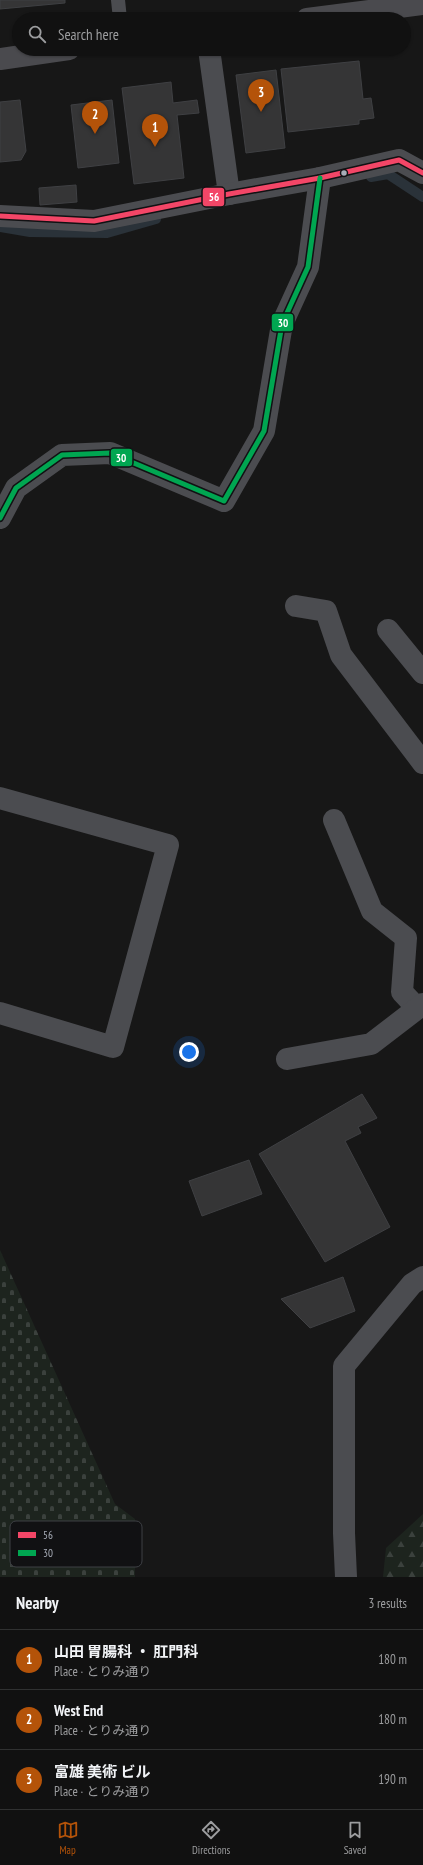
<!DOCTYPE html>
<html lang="en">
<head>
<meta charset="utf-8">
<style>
	:root { --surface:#111; --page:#1a1a1a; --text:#f1f3f6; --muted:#9c9d9f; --line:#303131; --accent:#b45309 }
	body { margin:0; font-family:"PT Sans Narrow","Noto Sans JP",sans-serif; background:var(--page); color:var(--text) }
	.you { position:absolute; left:189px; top:1052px; width:14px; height:14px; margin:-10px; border:3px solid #fff; border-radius:50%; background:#1a73e8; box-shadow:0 0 0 6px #1a73e833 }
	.badge { display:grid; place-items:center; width:26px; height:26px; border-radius:50%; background:var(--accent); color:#fff; font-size:13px; font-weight:700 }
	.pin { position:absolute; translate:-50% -33px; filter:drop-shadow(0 1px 2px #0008) }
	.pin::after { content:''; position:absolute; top:21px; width:14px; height:12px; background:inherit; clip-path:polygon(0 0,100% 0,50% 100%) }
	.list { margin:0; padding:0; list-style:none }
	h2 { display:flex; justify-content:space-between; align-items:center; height:52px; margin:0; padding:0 16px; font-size:17px }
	h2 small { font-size:13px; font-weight:400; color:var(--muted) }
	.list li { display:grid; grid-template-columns:26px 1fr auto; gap:12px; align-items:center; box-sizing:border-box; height:60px; padding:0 16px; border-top:1px solid var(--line) }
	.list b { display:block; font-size:15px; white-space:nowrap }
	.list p { margin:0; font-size:13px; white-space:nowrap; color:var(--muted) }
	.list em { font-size:13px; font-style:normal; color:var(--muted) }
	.icon { flex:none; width:22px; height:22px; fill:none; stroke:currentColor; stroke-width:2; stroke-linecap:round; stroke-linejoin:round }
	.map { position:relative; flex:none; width:423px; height:1577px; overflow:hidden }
	.search { position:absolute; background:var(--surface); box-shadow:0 1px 3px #0004; left:12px; right:12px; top:12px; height:44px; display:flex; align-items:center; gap:10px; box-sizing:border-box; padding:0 14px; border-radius:22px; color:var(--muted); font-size:15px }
	.sheet { height:232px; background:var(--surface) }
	nav { display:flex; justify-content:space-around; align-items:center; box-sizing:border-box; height:56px; border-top:1px solid var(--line); background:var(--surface); font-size:11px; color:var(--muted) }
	nav a { display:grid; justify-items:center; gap:2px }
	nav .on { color:var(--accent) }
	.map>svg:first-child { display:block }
	.forest { fill:url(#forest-firs) }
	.cemetery { fill:url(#cemetery-stones) }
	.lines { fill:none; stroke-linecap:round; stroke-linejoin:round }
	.stream { stroke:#2a3239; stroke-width:10 }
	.building { fill:#353536; stroke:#3f4043 }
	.lane { stroke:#4b4c50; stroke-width:14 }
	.street { stroke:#4b4c50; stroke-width:22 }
	.secondary { stroke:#4a4a4e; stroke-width:22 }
	.bus-1-casing { stroke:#111113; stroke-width:8 }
	.bus-2-casing { stroke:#111113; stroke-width:8 }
	.bus-1 { stroke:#f34667; stroke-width:5 }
	.bus-2 { stroke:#00a651; stroke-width:5 }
	.bus-dot { fill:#a8adb8; stroke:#111113; stroke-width:1.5 }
	.key { fill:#111113; stroke:#3e4045; stroke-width:1 }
	.key-label { font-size:11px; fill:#a8adb8 }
	.line-badge { stroke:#111113; stroke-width:1.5 }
	.badge-label { font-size:11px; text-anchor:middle; font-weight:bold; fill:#fff }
</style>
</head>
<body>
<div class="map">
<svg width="423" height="1577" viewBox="0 0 423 1577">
	<defs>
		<pattern id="forest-firs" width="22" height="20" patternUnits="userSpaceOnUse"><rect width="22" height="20" fill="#1d241e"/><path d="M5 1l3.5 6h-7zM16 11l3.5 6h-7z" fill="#3b413d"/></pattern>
		<pattern id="cemetery-stones" width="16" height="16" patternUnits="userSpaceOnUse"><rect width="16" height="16" fill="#1d241e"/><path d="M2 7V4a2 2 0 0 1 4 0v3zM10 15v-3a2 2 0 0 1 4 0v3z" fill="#3b413d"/></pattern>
	</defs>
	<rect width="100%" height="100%" fill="#171717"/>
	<!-- forest -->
	<polygon class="forest" points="423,1514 423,1577 383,1577 386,1548"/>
	<!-- cemetery -->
	<polygon class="cemetery" points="0,1250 115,1504 135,1519 135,1577 0,1577"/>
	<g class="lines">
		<!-- stream -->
		<g class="stream">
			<polyline points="371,177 388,174 423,197"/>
			<polyline points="0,227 30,232 107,233 156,219"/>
		</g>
	</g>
	<!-- building -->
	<g class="building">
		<polygon points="0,0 65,0 65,3 0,9"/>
		<polygon points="359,61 363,99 371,98 374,118 359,120 359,124 288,132 281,69"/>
		<polygon points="276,70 285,148 246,153 236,75"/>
		<polygon points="171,82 173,103 197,100 199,113 177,115 184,178 134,184 122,88"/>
		<polygon points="20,100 26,151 21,160 0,162 0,102"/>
		<polygon points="112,100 119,163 78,168 71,105"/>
		<polygon points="76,185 77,202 40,205 39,188"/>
		<polygon points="362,1094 377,1118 358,1127 361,1133 345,1141 390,1227 325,1262 259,1154"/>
		<polygon points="249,1160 262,1194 202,1216 189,1181"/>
		<polygon points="343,1277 355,1311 310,1328 281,1299"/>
	</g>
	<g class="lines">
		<!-- lane -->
		<polyline class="lane" points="118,0 120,19"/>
		<!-- street -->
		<g class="street">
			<polyline points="209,49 229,194"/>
			<polyline points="0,216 94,221 229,194 320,178 399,160 423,173"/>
			<polyline points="0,518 16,488 62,455 110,453 224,501 264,431 282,324 308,267 320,178"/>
			<polyline points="296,606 326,611 341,655 423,763"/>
			<polyline points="388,630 423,673"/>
			<polyline points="0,798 168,845 113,1047 0,1013"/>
			<polyline points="334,820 372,911 406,938 402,992 417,1008"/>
			<polyline points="287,1059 371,1044 423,1004"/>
			<polyline points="346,1577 344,1533 344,1366 412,1284 423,1277"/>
		</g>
		<!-- secondary -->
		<g class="secondary">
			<polyline points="307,19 423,4"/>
			<polyline points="0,59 69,49"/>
		</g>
		<defs>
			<polyline id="bus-1" points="0,216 94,221 229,194 320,178 399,160 423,173"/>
			<polyline id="bus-2" points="0,518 16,488 62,455 110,453 224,501 264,431 282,324 308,267 320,178"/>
		</defs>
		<!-- bus-1 casing -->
		<use href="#bus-1" class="bus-1-casing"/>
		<!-- bus-2 casing -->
		<use href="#bus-2" class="bus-2-casing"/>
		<!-- bus-1 -->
		<use href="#bus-1" class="bus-1"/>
		<!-- bus-2 -->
		<use href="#bus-2" class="bus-2"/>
	</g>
	<!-- markers -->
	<circle class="bus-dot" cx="344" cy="173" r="3.5"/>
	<!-- legend -->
	<rect x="10" y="1521" width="132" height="46" rx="6" class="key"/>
	<rect x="18" y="1532" width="18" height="6" fill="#f34667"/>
	<rect x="18" y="1550" width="18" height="6" fill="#00a651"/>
	<g class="key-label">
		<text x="43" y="1539">56</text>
		<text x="43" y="1557">30</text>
	</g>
	<g class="line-badge">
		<rect x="202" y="187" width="23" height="20" rx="4" fill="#f34667"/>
		<rect x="271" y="313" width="23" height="19" rx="4" fill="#00a651"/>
		<rect x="110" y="448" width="23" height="19" rx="4" fill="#00a651"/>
	</g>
	<g class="badge-label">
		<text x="214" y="201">56</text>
		<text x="283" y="327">30</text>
		<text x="121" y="462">30</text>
	</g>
</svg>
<div class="you"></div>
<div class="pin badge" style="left:155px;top:147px">1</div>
<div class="pin badge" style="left:95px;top:134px">2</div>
<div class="pin badge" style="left:261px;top:112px">3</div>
<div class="search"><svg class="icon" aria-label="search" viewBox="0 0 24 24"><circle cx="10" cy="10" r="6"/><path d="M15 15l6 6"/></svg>Search here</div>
</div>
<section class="sheet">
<h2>Nearby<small>3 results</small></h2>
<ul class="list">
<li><span class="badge">1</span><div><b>山田 胃腸科 ・ 肛門科</b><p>Place · とりみ通り</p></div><em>180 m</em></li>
<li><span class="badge">2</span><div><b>West End</b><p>Place · とりみ通り</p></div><em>180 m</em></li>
<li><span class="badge">3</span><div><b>富雄 美術 ビル</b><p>Place · とりみ通り</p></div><em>190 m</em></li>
</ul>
</section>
<nav>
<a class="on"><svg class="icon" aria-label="map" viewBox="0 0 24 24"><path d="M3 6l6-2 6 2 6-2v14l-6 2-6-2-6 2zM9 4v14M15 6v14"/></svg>Map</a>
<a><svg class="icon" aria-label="directions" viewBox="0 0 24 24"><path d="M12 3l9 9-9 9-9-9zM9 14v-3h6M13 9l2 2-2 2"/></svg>Directions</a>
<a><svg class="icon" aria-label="saved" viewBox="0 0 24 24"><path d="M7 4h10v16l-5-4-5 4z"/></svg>Saved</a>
</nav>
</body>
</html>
